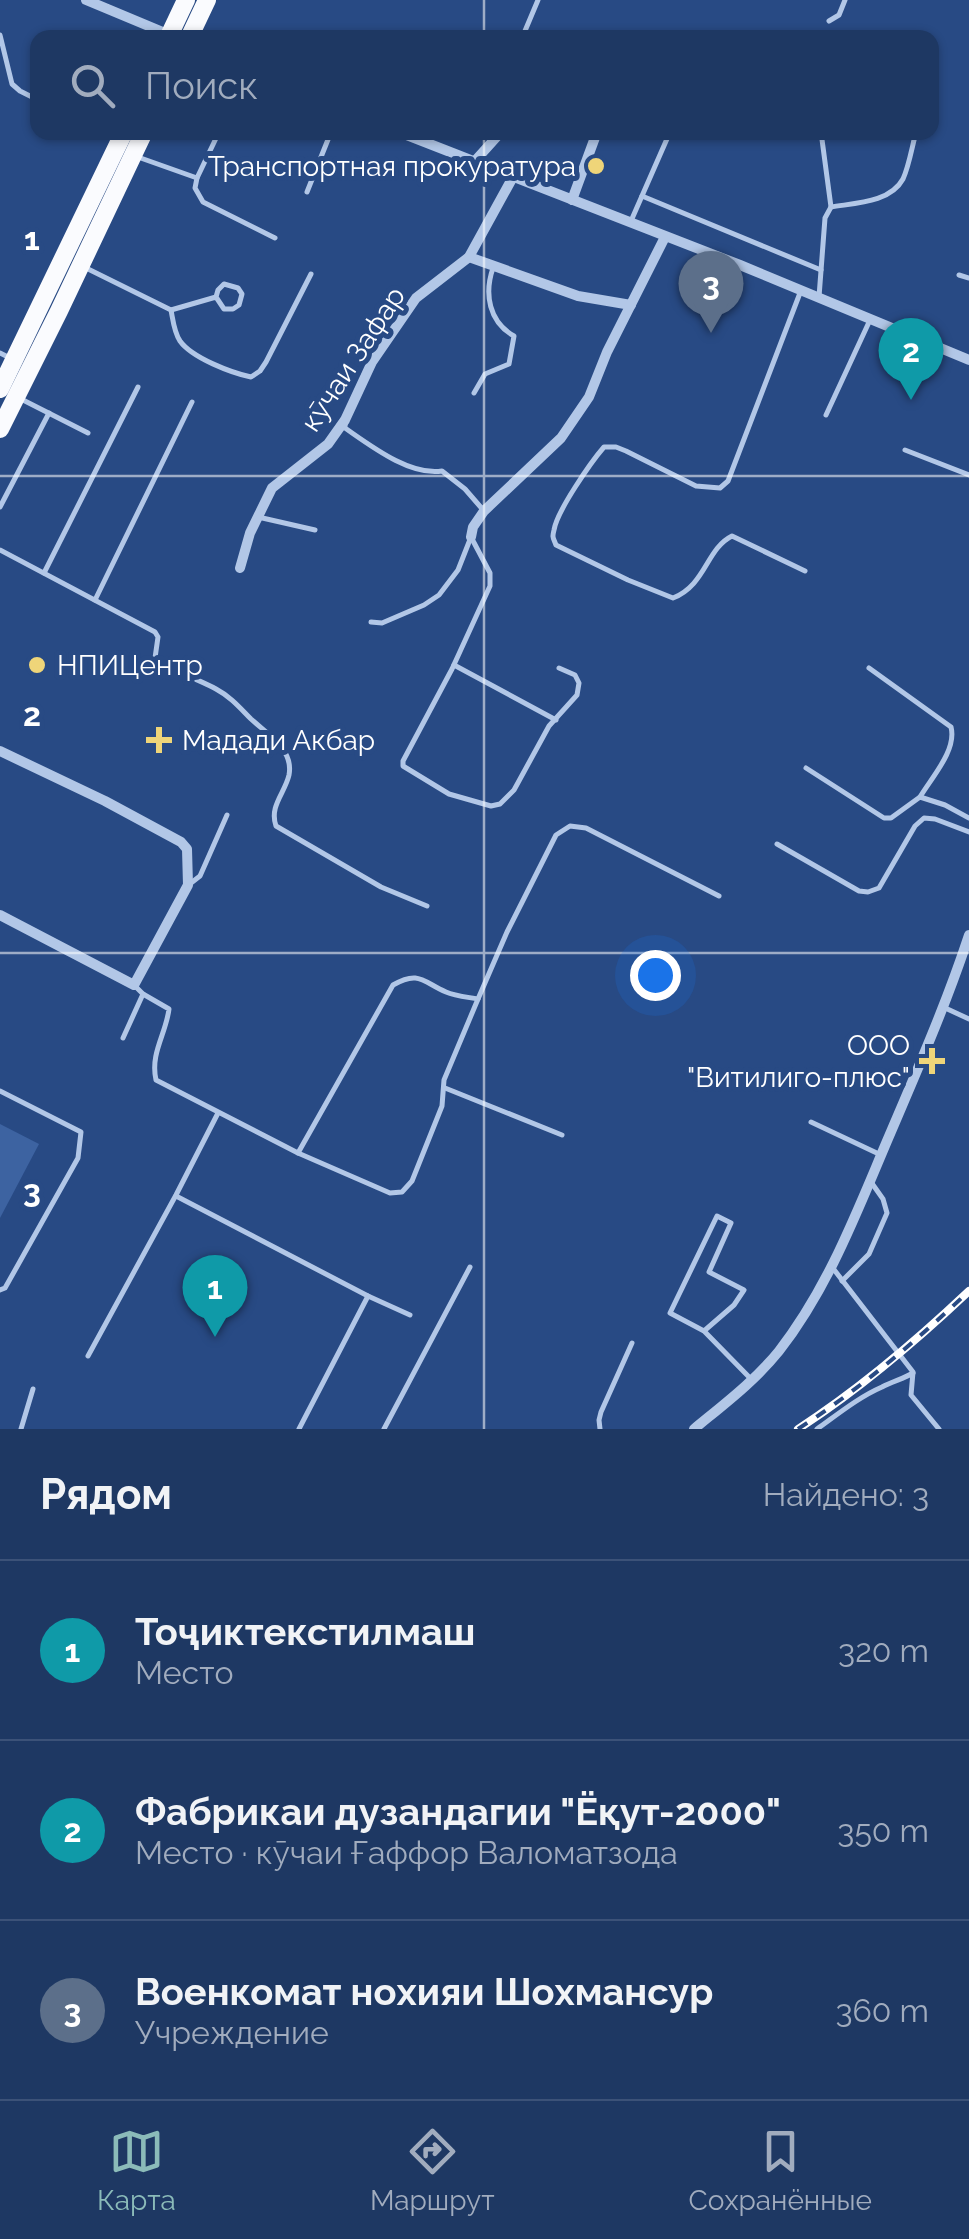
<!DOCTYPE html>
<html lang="ru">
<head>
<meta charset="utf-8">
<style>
	:root { --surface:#1e3863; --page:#263f69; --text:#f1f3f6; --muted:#a1acbe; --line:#3c5278; --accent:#8bbbb9 }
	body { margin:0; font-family:Raleway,sans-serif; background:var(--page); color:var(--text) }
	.you { position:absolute; left:655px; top:975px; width:35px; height:35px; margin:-25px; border:8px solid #fff; border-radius:50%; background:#1a73e8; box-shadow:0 0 0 15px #1a73e833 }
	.badge { display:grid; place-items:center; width:65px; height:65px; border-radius:50%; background:var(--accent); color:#fff; font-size:32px; font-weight:700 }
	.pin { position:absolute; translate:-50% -82px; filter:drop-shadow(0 2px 5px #0008) }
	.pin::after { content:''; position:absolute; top:52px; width:35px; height:30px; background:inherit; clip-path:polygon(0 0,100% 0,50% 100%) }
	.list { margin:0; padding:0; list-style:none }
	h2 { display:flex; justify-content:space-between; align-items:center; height:130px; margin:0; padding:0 40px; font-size:42px }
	h2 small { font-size:32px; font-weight:400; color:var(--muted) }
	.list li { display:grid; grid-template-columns:65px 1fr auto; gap:30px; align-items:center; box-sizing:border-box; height:180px; padding:0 40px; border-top:2px solid var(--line) }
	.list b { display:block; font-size:38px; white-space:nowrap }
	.list p { margin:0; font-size:32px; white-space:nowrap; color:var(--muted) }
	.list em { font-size:32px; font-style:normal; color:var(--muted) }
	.icon { flex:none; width:55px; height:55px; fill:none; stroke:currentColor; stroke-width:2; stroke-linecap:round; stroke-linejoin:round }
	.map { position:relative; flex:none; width:969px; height:1429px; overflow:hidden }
	.search { position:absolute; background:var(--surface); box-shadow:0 2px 8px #0004; left:30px; right:30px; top:30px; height:110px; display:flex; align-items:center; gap:25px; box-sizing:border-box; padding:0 35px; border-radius:20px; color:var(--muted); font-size:38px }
	.sheet { height:670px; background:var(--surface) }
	nav { display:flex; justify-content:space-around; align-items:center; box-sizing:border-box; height:140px; border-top:2px solid var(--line); background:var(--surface); font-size:28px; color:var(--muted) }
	nav a { display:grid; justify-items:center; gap:5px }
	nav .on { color:var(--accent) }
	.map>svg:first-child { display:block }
	.green { fill:#3d63a1 }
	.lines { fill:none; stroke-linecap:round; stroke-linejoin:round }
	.service { stroke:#b2c7e7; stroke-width:5 }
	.minor { stroke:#b2c7e7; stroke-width:10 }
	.trunk { stroke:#fafbfe; stroke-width:18 }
	.rail-casing { stroke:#fff; stroke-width:8 }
	.rail { stroke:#284a84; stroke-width:4; stroke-dasharray:11; stroke-linecap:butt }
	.grid { fill:none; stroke:#fff; stroke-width:2.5; stroke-opacity:0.55 }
	.poi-dot { fill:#efd579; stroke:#284a84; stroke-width:4 }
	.labels { text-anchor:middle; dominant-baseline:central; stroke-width:10; stroke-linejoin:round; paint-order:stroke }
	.poi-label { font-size:28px; fill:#fff; stroke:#284a84; text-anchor:end }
	.street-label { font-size:28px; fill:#fff; stroke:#284a84 }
	.grid-label { font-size:32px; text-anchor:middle; font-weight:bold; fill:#fff; stroke:#284a84; stroke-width:10; stroke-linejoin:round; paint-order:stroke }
</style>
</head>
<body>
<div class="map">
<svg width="969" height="1429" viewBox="0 0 969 1429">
	<rect width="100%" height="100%" fill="#284a84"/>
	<!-- green -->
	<polygon class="green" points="0,1124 39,1144 0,1218"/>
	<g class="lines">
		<!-- service -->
		<g class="service">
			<polyline points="829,21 839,15 845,0"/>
			<polyline points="0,35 12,84 20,91 38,100"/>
			<polyline points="522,38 538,0"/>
			<polyline points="105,132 118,139"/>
			<polyline points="821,132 831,207"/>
			<polyline points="135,156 197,178 219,132"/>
			<polyline points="197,178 195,188 203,202 275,238"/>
			<polyline points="307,192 331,132"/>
			<polyline points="642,196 821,270"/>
			<polyline points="631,221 670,132"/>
			<path d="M 84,267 L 171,310 C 173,320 174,332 180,341 C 192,358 232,373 251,377 L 260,371 L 266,362 L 311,274"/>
			<polyline points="959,275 969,278"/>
			<path d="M 800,293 L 728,481 L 720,488 L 696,486 L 626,451 L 616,447 L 604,447 C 591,462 557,511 554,530 C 552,538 553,537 556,545 L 628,580 L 673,598 C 706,585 706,549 732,536 L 805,571"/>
			<path d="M 819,297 L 825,218 L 831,207 C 854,203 890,203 903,179 C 909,166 912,147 916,132"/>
			<polyline points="171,310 216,297 218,290 224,284 238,288 242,294 239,305 233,309 224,309 216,297"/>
			<polyline points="0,353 12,359"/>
			<path d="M 474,393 L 485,374 L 509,364 L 514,336 C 489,322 484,294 493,268"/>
			<polyline points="19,398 88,433"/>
			<polyline points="826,415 870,320"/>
			<path d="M 345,423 L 345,428 C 371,446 410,476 442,471 L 465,489 L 484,511"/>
			<polyline points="905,450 969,475"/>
			<polyline points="0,507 49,413"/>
			<polyline points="258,517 315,530"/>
			<polyline points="471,537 490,573 490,586 452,669 403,761 403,766 449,794 491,806 500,804 514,790 549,726 577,695 579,683 575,675 559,668"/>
			<path d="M 0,550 L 155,632 L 158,637 L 155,658 L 159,664 C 177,672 198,679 216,689 C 231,697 240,708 251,719 C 267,734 294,749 289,775 C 285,793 269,806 276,826 L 381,887 L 427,906"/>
			<polyline points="44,573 138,387"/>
			<polyline points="95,600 192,402"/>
			<polyline points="371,622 382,623 424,605 439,595 458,570 471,537"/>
			<polyline points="454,665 556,720"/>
			<path d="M 869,668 L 951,727 C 957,750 932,777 920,797"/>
			<polyline points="806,768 884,818 891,818 920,797 945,805 969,818"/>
			<polyline points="777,844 859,891 868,892 879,888 915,826 924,818 935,819 969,832"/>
			<polyline points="191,883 200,876 227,815"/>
			<path d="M 134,985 L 143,994 L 169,1009 C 166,1034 150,1053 156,1080 L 298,1153 L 390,1193 L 402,1192 L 412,1181 L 442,1106 L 444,1080 L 478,999"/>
			<polyline points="943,1007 969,1019"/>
			<polyline points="123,1038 143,994"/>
			<polyline points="445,1088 562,1135"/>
			<polyline points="0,1091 81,1132 78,1158 5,1288 0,1290"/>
			<polyline points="811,1122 881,1155"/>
			<path d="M 298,1153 L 393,985 C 419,970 423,982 446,992 C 455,996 467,997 478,999 L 507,932 L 556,835 L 570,826 L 586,828 L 719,896"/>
			<polyline points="176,1196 368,1296 410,1315"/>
			<polyline points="832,1267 913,1372 911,1395 939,1429"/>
			<polyline points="842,1281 869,1254 887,1213 883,1199 871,1182"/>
			<polyline points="704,1331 734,1305 744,1290 709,1272 731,1223 717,1216 670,1313 704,1331 750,1378"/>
			<polyline points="88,1356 176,1195 218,1113"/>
			<polyline points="21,1429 33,1389"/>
			<polyline points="299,1429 368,1296"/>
			<polyline points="384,1429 470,1267"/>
			<polyline points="600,1429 599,1420 601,1412 632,1343"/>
			<path d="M 817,1429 C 838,1414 859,1397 882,1387 C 893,1381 903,1379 913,1373"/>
		</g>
		<!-- minor -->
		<g class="minor">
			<polyline points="86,0 170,35"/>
			<polyline points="630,38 677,35"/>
			<polyline points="399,132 740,265 969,360"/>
			<polyline points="474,162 501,132"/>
			<polyline points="572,200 597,132"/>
			<polyline points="469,257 578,296 631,305"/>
			<polyline points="471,537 473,527 484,511 561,438 589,397 607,352 665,237"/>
			<polyline points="240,568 250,533 272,488 328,444 345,420 372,362 416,298 469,257 513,177"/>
			<polyline points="0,751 105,801 181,842 187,849 188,885 134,985 0,915"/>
			<path d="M 694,1429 C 723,1405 755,1381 779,1351 C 828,1288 856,1214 887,1141 C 916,1073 946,1005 969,935"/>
		</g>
		<!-- trunk -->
		<g class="trunk">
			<polyline points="168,38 186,0"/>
			<polyline points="189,38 207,0"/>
			<polyline points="0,389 124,132"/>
			<polyline points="0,429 59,311 144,132"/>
		</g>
		<defs>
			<path id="rail" d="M 798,1429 C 860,1389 915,1342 969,1291"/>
		</defs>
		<!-- rail casing -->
		<use href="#rail" class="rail-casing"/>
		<!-- rail -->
		<use href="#rail" class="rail"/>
	</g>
	<!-- grid -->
	<path class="grid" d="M 484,0 L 484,38M 484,132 L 484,1429M 0,476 L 969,476M 0,953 L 969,953"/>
	<!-- markers -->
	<g class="poi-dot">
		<circle cx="596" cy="166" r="10"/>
		<circle cx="37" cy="665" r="10"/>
		<path d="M154 725h10v10h10v10h-10v10h-10v-10h-10v-10h10z"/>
		<path d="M927 1046h10v10h10v10h-10v10h-10v-10h-10v-10h10z"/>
	</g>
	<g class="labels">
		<!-- poi labels -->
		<g class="poi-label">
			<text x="576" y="166">Транспортная прокуратура</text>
			<text x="57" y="665" text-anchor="start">НПИЦентр</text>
			<text x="182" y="740" text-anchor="start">Мадади Акбар</text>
			<text x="910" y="1045">ООО<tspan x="910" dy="32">"Витилиго-плюс"</tspan></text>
		</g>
		<!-- street labels -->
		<g class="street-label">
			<text transform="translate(353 359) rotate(-57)">кӯчаи Зафар</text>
		</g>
	</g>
	<g class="grid-label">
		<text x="32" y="250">1</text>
		<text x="32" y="726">2</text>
		<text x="32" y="1202">3</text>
	</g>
</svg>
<div class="you"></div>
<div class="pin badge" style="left:215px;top:1337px;background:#0f9aa8">1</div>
<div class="pin badge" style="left:911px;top:400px;background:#0f9aa8">2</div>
<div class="pin badge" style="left:711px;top:333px;background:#5c6f8a">3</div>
<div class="search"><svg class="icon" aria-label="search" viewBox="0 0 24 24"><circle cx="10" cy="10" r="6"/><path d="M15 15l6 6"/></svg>Поиск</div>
</div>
<section class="sheet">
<h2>Рядом<small>Найдено: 3</small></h2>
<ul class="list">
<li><span class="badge" style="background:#0f9aa8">1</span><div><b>Тоҷиктекстилмаш</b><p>Место</p></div><em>320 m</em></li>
<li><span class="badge" style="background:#0f9aa8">2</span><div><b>Фабрикаи дузандагии &quot;Ёқут-2000&quot;</b><p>Место · кӯчаи Ғаффор Валоматзода</p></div><em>350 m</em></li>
<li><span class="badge" style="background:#5c6f8a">3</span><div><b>Военкомат нохияи Шохмансур</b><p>Учреждение</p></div><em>360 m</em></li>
</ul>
</section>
<nav>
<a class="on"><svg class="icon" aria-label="map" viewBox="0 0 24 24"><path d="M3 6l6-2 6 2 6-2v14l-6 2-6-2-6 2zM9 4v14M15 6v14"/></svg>Карта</a>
<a><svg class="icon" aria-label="directions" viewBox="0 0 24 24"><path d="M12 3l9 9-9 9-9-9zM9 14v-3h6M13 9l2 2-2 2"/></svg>Маршрут</a>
<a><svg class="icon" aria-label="saved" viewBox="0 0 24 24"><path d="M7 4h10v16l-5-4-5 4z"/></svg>Сохранённые</a>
</nav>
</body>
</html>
